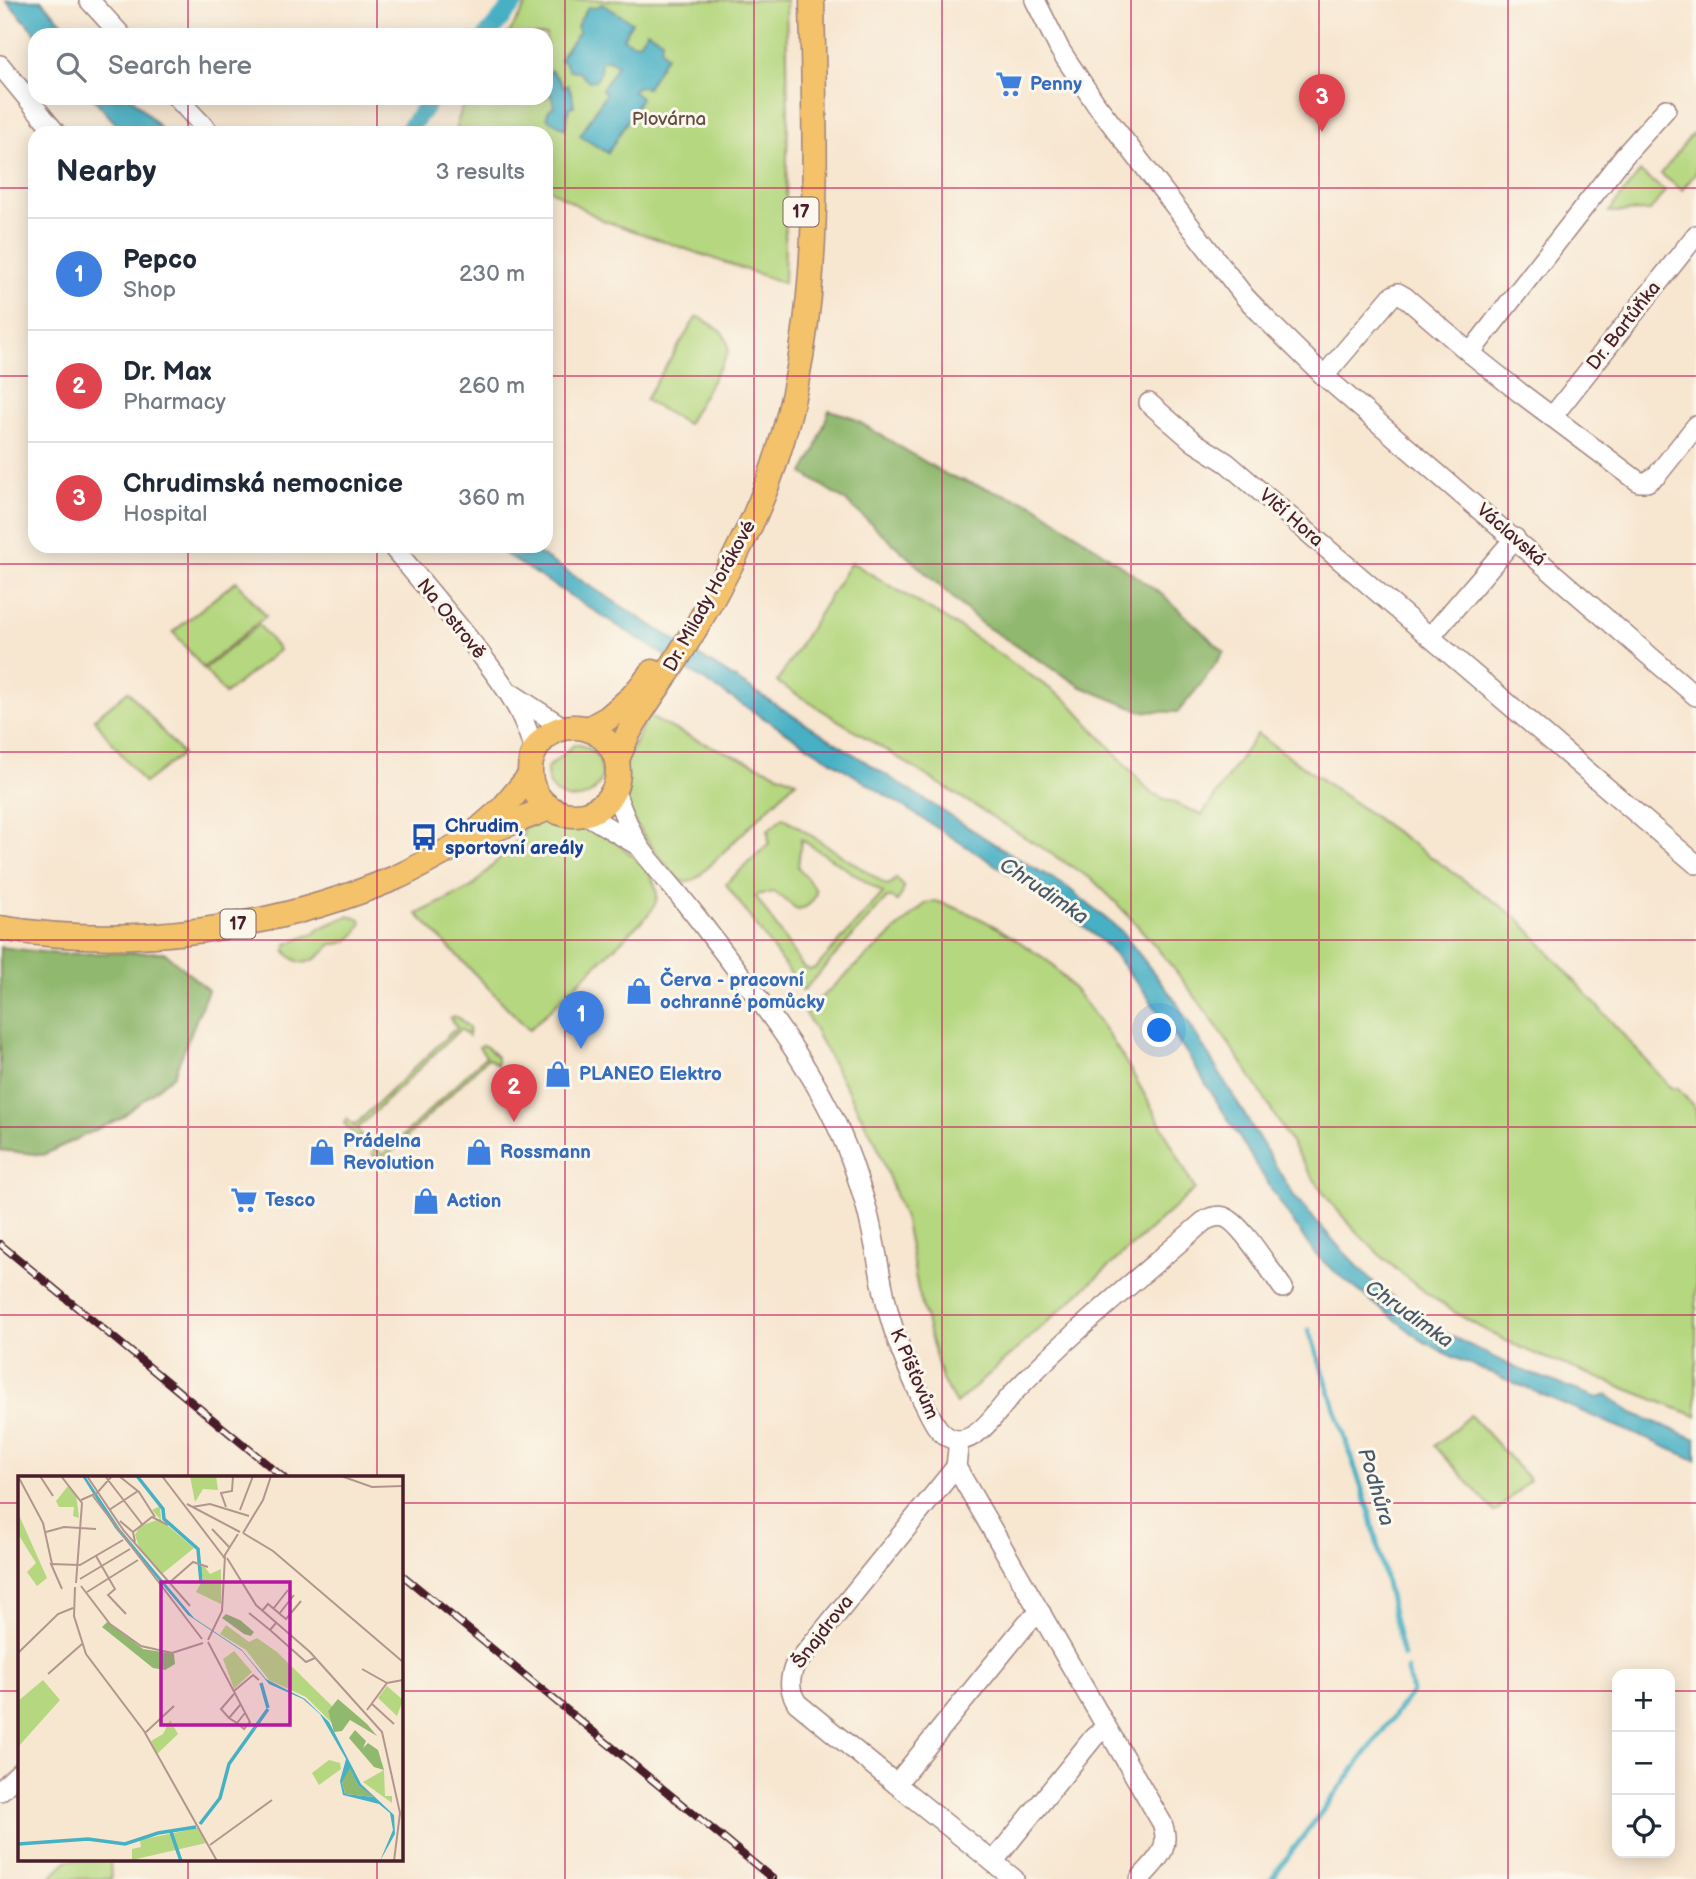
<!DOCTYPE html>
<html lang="en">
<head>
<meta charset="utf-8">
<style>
	:root { --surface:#fff; --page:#f2f2f3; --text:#1f2937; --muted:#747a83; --line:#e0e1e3; --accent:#7c3aed }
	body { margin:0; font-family:"Balsamiq Sans",sans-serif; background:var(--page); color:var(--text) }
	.controls { position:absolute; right:21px; bottom:21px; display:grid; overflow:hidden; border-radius:14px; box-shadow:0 4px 18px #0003 }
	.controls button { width:63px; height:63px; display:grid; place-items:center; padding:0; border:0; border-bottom:2px solid var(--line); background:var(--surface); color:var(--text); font:35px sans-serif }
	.you { position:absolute; left:1160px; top:1031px; width:24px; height:24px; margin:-18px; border:5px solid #fff; border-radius:50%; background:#1a73e8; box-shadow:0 0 0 10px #1a73e833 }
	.badge { display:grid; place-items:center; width:46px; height:46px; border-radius:50%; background:var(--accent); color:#fff; font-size:23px; font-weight:700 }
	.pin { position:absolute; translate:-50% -58px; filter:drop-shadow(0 2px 4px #0008) }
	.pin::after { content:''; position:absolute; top:37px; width:24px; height:21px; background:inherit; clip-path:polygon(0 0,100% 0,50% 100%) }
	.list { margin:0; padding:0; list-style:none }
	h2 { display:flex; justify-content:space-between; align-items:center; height:91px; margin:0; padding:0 28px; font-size:30px }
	h2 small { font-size:23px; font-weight:400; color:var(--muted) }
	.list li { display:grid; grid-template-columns:46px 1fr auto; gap:21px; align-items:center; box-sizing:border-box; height:112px; padding:0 28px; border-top:2px solid var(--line) }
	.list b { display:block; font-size:26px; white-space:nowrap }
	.list p { margin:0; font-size:23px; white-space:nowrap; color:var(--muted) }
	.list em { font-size:23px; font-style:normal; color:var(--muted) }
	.icon { flex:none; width:38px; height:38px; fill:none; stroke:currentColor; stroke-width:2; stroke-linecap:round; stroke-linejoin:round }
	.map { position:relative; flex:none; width:1696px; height:1879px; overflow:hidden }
	.search { position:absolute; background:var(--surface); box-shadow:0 4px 18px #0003; left:28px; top:28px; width:525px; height:77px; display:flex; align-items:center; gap:18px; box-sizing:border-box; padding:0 24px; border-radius:21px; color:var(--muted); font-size:26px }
	.panel { position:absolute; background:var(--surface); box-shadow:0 4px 18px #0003; left:28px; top:126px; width:525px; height:427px; border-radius:21px }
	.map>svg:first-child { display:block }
	.green { fill:#b5d77f; stroke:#807b55; stroke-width:2; fill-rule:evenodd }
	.forest { fill:#90b86e; stroke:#6d6c4c; stroke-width:2 }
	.water { fill:#46b0c5; stroke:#486878; stroke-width:2 }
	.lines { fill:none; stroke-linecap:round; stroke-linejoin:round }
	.stream { stroke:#46b0c5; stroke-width:5 }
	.canal { stroke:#46b0c5; stroke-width:18 }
	.minor-casing { stroke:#a0827e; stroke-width:22 }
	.major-casing { stroke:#a0827e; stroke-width:27 }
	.minor { stroke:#fff; stroke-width:19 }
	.major { stroke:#f3c26a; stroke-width:24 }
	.rail-casing { stroke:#4a1f2b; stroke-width:8 }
	.rail { stroke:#fbf7ec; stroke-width:5; stroke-dasharray:16; stroke-linecap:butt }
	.grid { fill:none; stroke:#c2185b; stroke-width:2; stroke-opacity:0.55 }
	.labels { text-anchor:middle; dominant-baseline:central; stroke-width:6; stroke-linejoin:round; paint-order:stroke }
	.shield { fill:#fbf7ec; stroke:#7f6065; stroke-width:2 }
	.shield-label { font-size:18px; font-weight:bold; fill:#4a1f2b }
	.shop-label { font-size:19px; font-weight:bold; fill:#366cbe; stroke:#fbf7ec; text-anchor:start }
	.park-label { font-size:19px; fill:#654d40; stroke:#fbf7ec }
	.street-label { font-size:19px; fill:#4a1f2b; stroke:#fbf7ec }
	.transit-label { font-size:19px; font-weight:bold; fill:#164399; stroke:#fbf7ec; text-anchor:start }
	.water-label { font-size:21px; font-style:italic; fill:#485969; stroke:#fbf7ec }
	.inset-river { fill:none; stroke:#46b0c5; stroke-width:3.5 }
	.inset-road { fill:none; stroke:#b2968e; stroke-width:2 }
	.view { fill:#b5179e; fill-opacity:0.15; stroke:#b5179e; stroke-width:3.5 }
	.inset-edge { fill:none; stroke:#4a1f2b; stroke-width:3.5 }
</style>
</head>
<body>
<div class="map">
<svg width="1696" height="1879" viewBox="0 0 1696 1879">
	<rect width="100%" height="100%" fill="#fbf7ec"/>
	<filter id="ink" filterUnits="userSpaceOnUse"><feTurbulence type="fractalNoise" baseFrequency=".0143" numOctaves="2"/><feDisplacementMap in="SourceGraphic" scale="14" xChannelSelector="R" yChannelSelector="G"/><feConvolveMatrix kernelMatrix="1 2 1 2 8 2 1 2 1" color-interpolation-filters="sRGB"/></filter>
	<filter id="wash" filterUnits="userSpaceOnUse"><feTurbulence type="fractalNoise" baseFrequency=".00686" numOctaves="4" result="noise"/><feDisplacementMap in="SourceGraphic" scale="28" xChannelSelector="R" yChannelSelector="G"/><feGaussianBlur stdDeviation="1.57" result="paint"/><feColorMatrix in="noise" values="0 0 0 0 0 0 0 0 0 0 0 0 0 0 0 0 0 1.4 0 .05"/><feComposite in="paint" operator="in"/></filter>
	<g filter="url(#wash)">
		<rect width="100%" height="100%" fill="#f7e6d0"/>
		<!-- green -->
		<g class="green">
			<polygon points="529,0 786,0 788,115 784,283 602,220 546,187 546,133 466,133 456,127 465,98 546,98 546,35 508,35"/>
			<polygon points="1692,134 1696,137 1696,173 1682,190 1661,174"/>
			<polygon points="1640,172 1665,191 1650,211 1609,212"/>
			<path d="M 697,316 C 712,325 731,332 728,353 L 687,424 L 645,400 Z"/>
			<path d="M 851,562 L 964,630 L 1068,701 L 1151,793 L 1202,815 L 1257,734 L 1519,919 L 1671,1088 L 1678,1089 L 1696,1109 L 1696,1416 C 1657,1401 1617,1385 1578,1370 C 1563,1364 1548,1359 1533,1353 C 1459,1322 1390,1273 1338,1211 C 1301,1167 1277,1116 1246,1069 C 1201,1002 1152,935 1093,880 L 777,682 Z"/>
			<polygon points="236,581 266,616 203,668 173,632"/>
			<polygon points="259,625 279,650 225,694 204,669"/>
			<polygon points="128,691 182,754 144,783 94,719"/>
			<path d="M 647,716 L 692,738 L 796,781 L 699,876 C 689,884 683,884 674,875 C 649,841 611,807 627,761 C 633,746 641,731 647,716 Z"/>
			<path d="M 575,744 C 586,746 596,751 600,763 C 614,802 545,816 547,768 Z"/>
			<path d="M 783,817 L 887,885 L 892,883 L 896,878 L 904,887 L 902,894 L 897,901 L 892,898 L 887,898 L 803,991 L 726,884 L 769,843 L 768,830 ZM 801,839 L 883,893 L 816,968 L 810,970 L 803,967 L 755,895 L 774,892 L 797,909 C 807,909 816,900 816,890 L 798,867 Z"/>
			<path d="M 551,819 C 566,822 580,824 594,830 C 615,838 658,872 657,896 C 656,905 652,910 647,916 L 529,1030 L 417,914 L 472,887 L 524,833 L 522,827 Z"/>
			<path d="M 935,901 C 970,911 1001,928 1030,949 C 1037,954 1046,958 1052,965 C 1114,1027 1154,1112 1195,1189 L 956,1404 L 942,1380 L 918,1290 L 905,1221 L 876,1143 L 805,1012 L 925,904 Z"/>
			<path d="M 348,916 L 357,918 L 362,922 C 357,935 348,945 332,944 C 317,960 301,973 285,950 L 287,944 L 315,933 L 320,928 Z"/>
			<polygon points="453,1016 459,1018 469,1028 469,1036 460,1029 357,1129 363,1137 356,1138 344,1123 347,1119 354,1126 457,1027 450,1018"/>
			<polygon points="482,1045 487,1047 497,1057 497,1065 488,1058 385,1158 391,1166 390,1168 385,1167 372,1153 375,1148 383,1155 486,1056 479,1047"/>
			<polygon points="1470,1415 1530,1480 1495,1512 1435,1446"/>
			<polygon points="68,1860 110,1860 111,1879 48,1879"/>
		</g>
		<!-- forest -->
		<g class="forest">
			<polygon points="829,410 849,416 947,475 1033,504 1058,521 1164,596 1224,652 1201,684 1178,712 1140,711 1082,687 982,624 847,502 803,473 815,451"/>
			<polygon points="0,947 59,954 164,952 208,990 174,1075 121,1118 43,1155 0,1150"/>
		</g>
		<!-- water -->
		<g class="water">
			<polygon points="6,0 41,0 74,35 37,35"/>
			<path d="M 602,4 L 632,22 L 623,38 L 632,43 L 639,43 L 647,31 L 662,40 L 661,49 L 666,56 L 647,88 L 638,86 L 632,91 L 641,98 L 608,153 L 580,136 L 606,93 L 602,90 L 617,65 L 609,60 L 601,61 L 600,72 L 597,79 C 584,84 587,77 578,72 C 575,70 572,70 569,70 L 564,61 L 560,61 C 563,49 579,36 579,32 C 579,30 578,28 577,26 L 588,7 L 595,8 Z"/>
			<polygon points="550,70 558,78 564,87 568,85 572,95 574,106 569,107 565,129 547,118 548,111 554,106 551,95 546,94 546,76"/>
			<polygon points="93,98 132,98 165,133 124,133"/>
			<polygon points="492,546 527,546 1007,852 1067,887 1121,931 1175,1000 1294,1196 1339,1247 1373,1282 1430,1326 1516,1368 1598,1398 1607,1395 1632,1413 1696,1439 1696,1460 1451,1356 1421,1340 1336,1273 1314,1253 1277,1198 1186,1052 1143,990 1108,947 1062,908 983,857"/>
		</g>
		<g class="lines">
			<!-- stream -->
			<g class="stream">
				<polyline points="1309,1330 1370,1513 1403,1656"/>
				<polyline points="1271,1879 1412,1692 1407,1670"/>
			</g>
			<!-- canal -->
			<g class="canal">
				<polyline points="487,35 515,2"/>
				<polyline points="406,133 432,98"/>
			</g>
		</g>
	</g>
	<g filter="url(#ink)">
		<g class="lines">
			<defs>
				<g id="minor">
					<polyline points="89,0 121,35"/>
					<polyline points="1035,0 1060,50 1096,104 1245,297 1271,324 1324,376 1696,696"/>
					<polyline points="0,65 56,133"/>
					<polyline points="177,98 210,133"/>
					<polyline points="1470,353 1624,156 1666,109"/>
					<polyline points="1324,376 1392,296 1398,293 1405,297 1470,353 1519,392 1639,482 1647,482 1657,475 1696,426"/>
					<polyline points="1149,403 1194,442 1227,463 1430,637"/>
					<polyline points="1552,417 1696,235"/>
					<polyline points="1515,538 1430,637 1696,864"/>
					<path d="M 392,546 C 418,578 446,610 472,643 C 500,680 522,705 534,751"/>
					<polyline points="512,694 564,728"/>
					<path d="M 614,789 C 621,808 628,827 638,844 C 643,853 651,861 658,870 C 672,886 686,903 699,920 C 757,997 819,1071 852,1162 C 858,1180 864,1197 868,1214 C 876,1246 880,1278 888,1310 C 896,1341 909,1372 923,1401 C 931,1416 938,1438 957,1440 C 980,1442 1002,1404 1017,1389 C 1074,1330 1141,1276 1203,1222 C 1209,1218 1216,1215 1224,1217 C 1241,1222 1271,1272 1283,1288"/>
					<polyline points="585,814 639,846"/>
					<path d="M 959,1440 L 956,1467 L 1162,1823 C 1172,1850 1156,1860 1140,1879"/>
					<polyline points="1041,1613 1027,1623 896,1784 993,1862 1094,1737 1106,1727"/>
					<path d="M 896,1784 L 797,1703 C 789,1690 789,1681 794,1667 L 956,1467"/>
					<polyline points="0,1791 19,1773"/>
					<polyline points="993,1862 1014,1879"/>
				</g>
				<g id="major">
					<circle cx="574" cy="771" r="44"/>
					<polyline points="588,729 608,718 632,697 653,672"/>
					<path d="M 617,759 C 621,750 625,740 630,730 C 644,706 661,683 676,660 C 702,619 727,574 748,530 C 828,363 815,180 812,0"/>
					<polyline points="477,831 503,808 530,776"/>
					<path d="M 0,928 C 133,950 272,929 395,878 C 418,868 439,854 461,844 C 490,830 521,819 550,808"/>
				</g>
			</defs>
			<!-- minor casing -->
			<use href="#minor" class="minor-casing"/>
			<!-- major casing -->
			<use href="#major" class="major-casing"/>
			<!-- minor -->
			<use href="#minor" class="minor"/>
			<!-- major -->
			<use href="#major" class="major"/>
			<defs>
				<g id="rail">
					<polyline points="0,1244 284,1478"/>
					<polyline points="401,1574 773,1879"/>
				</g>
			</defs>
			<!-- rail casing -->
			<use href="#rail" class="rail-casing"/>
			<!-- rail -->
			<use href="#rail" class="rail"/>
		</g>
	</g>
	<!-- grid -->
	<path class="grid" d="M 188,0 L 188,35M 377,0 L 377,35M 565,0 L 565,1879M 754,0 L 754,1879M 942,0 L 942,1879M 1131,0 L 1131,1879M 1319,0 L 1319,1879M 1508,0 L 1508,1879M 188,98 L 188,133M 377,98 L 377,133M 0,188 L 35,188M 546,188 L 1696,188M 0,376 L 35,376M 546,376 L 1696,376M 188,546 L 188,1478M 377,546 L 377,1478M 0,564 L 1696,564M 0,752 L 1696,752M 0,940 L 1696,940M 0,1127 L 1696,1127M 0,1315 L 1696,1315M 0,1503 L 19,1503M 401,1503 L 1696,1503M 0,1691 L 19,1691M 401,1691 L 1617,1691M 1670,1691 L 1696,1691M 188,1860 L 188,1879M 377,1860 L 377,1879"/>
	<!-- icons -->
	<defs>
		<symbol id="supermarket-bare" viewBox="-9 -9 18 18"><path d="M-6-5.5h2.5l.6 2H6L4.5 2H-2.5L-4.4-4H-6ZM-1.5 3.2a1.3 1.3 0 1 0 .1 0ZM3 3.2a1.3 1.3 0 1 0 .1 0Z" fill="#3f7fe0" stroke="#fbf7ec" stroke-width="2.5" paint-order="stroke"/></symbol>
		<symbol id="bus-bare" viewBox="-9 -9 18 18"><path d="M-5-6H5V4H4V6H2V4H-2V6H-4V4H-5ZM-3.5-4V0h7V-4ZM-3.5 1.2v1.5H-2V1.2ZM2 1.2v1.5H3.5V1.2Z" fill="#1a4fb4" stroke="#fbf7ec" stroke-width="2.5" paint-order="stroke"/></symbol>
		<symbol id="shop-bare" viewBox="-9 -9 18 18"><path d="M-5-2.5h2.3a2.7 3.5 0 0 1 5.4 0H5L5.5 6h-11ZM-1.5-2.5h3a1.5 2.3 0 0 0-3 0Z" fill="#3f7fe0" stroke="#fbf7ec" stroke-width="2.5" paint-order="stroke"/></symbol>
	</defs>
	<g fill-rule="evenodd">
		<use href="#supermarket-bare" x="990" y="65" width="38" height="38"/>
		<use href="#bus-bare" x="405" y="818" width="38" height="38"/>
		<use href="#shop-bare" x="620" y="972" width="38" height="38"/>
		<use href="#shop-bare" x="539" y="1055" width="38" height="38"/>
		<use href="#shop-bare" x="303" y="1133" width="38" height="38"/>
		<use href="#shop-bare" x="460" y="1133" width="38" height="38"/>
		<use href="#supermarket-bare" x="225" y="1181" width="38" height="38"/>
		<use href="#shop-bare" x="407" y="1182" width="38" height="38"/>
	</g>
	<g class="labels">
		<!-- shield labels -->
		<g class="shield">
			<rect x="783.5" y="197.5" width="35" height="29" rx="5"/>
			<rect x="220.5" y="909.5" width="35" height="29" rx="5"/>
		</g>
		<g class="shield-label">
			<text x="801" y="212">17</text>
			<text x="238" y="924">17</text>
		</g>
		<!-- shop labels -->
		<g class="shop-label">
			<text x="1030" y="84">Penny</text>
			<text x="660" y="980">Červa - pracovní<tspan x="660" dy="22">ochranné pomůcky</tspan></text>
			<text x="579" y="1074">PLANEO Elektro</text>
			<text x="343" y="1141">Prádelna<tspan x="343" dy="22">Revolution</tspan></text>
			<text x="500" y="1152">Rossmann</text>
			<text x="265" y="1200">Tesco</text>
			<text x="447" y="1201">Action</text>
		</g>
		<!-- park labels -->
		<g class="park-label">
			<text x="669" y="119">Plovárna</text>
		</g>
		<!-- street labels -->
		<g class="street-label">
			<text transform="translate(1624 326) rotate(-52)">Dr. Bartůňka</text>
			<text transform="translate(1291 518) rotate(41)">Vlčí Hora</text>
			<text transform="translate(1511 535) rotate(41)">Václavská</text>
			<text transform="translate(710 596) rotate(-61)">Dr. Milady Horákové</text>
			<text transform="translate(451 619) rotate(51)">Na Ostrově</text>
			<text transform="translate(914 1374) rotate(67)">K Píšťovům</text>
			<text transform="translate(823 1632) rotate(-52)">Šnajdrova</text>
		</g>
		<!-- transit labels -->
		<g class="transit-label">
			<text x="445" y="826">Chrudim,<tspan x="445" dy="22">sportovní areály</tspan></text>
		</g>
		<!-- water labels -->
		<g class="water-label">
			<text transform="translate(1044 891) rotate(34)">Chrudimka</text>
			<text transform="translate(1409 1314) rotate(35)">Chrudimka</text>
			<text transform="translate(1376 1487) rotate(73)">Podhůra</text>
		</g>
	</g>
	<!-- overview -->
	<g transform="translate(18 1476)">
		<rect width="385" height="385" fill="#f7e6d0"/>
		<path d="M 172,0 L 198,0 L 200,14 L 185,13 L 177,26 ZM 50,10 L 58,18 L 61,42 L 55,40 L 56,31 L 41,31 L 38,25 ZM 142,30 L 143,44 L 176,72 L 144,98 L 121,71 L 117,59 L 122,50 L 142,43 L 134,34 ZM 0,37 L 29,102 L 19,110 L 9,96 L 18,87 L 0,58 ZM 186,90 L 192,98 L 203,93 L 203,128 L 178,116 L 185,103 L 182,91 ZM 208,149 L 231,166 L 239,162 L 259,176 L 314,230 L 310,235 L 315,248 L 288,221 L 251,204 L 228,174 L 202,158 ZM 216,175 L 234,196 L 216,213 L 205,183 ZM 25,204 L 42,224 L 0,271 L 0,225 ZM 369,210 L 385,224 L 379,240 L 360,222 ZM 152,244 L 160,258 L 139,278 L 133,265 L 145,258 ZM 311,284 L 322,287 L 323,293 L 301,309 L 294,297 ZM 366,294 L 367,320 L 374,320 L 374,327 L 345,306 ZM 180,352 L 188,367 L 114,384 L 114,373 L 123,371 L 122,364 Z" fill="#b5d77f"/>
		<path d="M 208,138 L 222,144 L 236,156 L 233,160 L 226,158 L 204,142 ZM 89,146 L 125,173 L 156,178 L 157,188 L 147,194 L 135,192 L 84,151 ZM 320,223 L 349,248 L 359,260 L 332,244 L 324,255 L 316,256 L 310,235 ZM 337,254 L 348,265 L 345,272 L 350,267 L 360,274 L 366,294 L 356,291 L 331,262 ZM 332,291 L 340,309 L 357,321 L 327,318 L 324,305 Z" fill="#90b86e"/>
		<path d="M 64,0 L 67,0 L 102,53 L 176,142 L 224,174 L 248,203 L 287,223 L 311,246 L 343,308 L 376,339 L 377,358 L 362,385 L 375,354 L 372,337 L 361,328 L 325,319 L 322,305 L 328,283 L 302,238 L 285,223 L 251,208 L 224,175 L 170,139 L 97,52 ZM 332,292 L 340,309 L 356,321 L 327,318 L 324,306 Z" fill="#46b0c5" fill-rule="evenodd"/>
		<path class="inset-river" d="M 119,0 L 145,33 L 146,43 L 180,73 L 183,106M 243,207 L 250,232M 182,348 L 202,322 L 211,288 L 250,233M 153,356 L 163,385M 0,368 L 70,363 L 107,368 L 140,357 L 178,351"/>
		<path class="inset-road" d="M 22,0 L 35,20M 43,0 L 64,27 L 58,107M 69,0 L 106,55 L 172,130M 87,0 L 124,48M 101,0 L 121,16 L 137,41M 144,0 L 205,80M 323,0 L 354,11 L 385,10M 1,2 L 25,47 L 34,88M 75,20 L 184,163M 63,24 L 79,17 L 94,0M 169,28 L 222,56M 174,31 L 192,28 L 231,40M 208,31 L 203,17 L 214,15 L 215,0M 91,34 L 120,15M 222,34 L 235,0M 102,45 L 115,56 L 117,66M 194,53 L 212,72M 28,56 L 46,51 L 78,53M 115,56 L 134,41 L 150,49M 225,57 L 255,75 L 385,186M 225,57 L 245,24 L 253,0M 78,80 L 97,113 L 90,119 L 108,138M 205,82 L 220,58M 209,82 L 238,129 L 292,176 L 364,256 L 382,337 L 376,385M 62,103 L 112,73M 151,107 L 175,86 L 190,91M 63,110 L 92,148 L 123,170 L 154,177 L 185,167M 57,111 L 56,140 L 68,178 L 126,255 L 199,385M 44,113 L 33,88 L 62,89 L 105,64M 69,116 L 120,84M 255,133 L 270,114M 244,135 L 250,128 L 268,143 L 283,125M 231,137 L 252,154M 261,138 L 276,119M 258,147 L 252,154 L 288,186 L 297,182M 190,164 L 204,135 L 207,80M 190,166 L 232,246 L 226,253 L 219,247M 0,177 L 40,138 L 55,132M 344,193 L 369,207M 30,198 L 64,168M 216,215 L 235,199 L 241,204M 354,228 L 376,248M 222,229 L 211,242 L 219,247 L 227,237M 349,234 L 369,207 L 385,204M 211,242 L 203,233 L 216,218M 127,257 L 156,230M 192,369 L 254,324"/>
		<path class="view" d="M 143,106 L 272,106 L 272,249 L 143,249 Z"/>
		<rect width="385" height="385" class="inset-edge"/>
	</g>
</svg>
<div class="controls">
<button>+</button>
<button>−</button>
<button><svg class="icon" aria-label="locate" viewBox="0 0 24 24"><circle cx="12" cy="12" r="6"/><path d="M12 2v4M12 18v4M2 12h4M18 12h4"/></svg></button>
</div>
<div class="you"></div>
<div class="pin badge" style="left:581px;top:1049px;background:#3f7fe0">1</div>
<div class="pin badge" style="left:514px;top:1122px;background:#e0444e">2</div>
<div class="pin badge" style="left:1322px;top:132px;background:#e0444e">3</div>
<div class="search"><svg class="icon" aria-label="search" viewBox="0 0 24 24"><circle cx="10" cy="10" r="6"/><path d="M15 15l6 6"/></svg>Search here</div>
<section class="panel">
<h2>Nearby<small>3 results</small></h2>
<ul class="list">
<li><span class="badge" style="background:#3f7fe0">1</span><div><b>Pepco</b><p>Shop</p></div><em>230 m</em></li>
<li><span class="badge" style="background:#e0444e">2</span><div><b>Dr. Max</b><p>Pharmacy</p></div><em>260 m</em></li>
<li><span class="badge" style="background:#e0444e">3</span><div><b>Chrudimská nemocnice</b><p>Hospital</p></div><em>360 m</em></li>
</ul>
</section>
</div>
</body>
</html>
